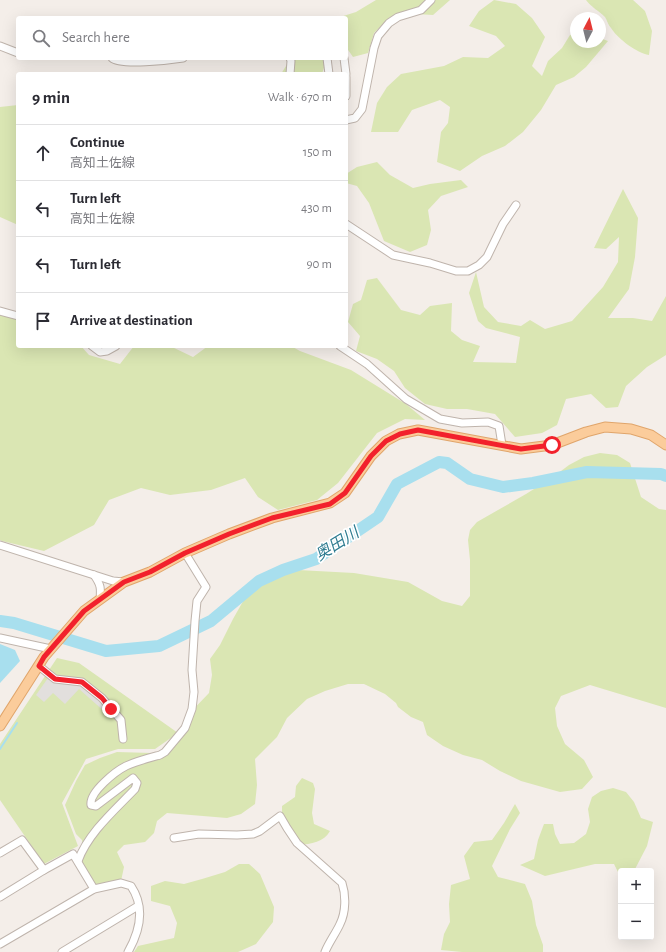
<!DOCTYPE html>
<html lang="en">
<head>
<meta charset="utf-8">
<style>
	:root { --surface:#fff; --page:#f7f7f7; --text:#2b2b33; --muted:#7c7c81; --line:#e1e1e2 }
	body { margin:0; font-family:"Alegreya Sans","Noto Sans JP",sans-serif; background:var(--page); color:var(--text) }
	.controls { position:absolute; right:12px; bottom:12px; display:grid; overflow:hidden; border-radius:4px; box-shadow:0 4px 16px #0002 }
	.controls button { width:36px; height:36px; display:grid; place-items:center; padding:0; border:0; border-bottom:1px solid var(--line); background:var(--surface); color:var(--text); font:20px sans-serif }
	.compass { position:absolute; left:570px; top:12px; width:36px; height:36px; border-radius:50%; background:var(--surface); box-shadow:0 4px 16px #0002; rotate:7deg }
	.stop { position:absolute; width:12px; height:12px; margin:-9px; border:3px solid #f2212c; border-radius:50%; background:#fff }
	.stop.end { background:#f2212c; border-color:#fff; box-shadow:0 1px 4px #0008 }
	.list { margin:0; padding:0; list-style:none }
	h2 { display:flex; justify-content:space-between; align-items:center; height:52px; margin:0; padding:0 16px; font-size:17px }
	h2 small { font-size:13px; font-weight:400; color:var(--muted) }
	.list li { display:grid; grid-template-columns:26px 1fr auto; gap:12px; align-items:center; box-sizing:border-box; height:56px; padding:0 16px; border-top:1px solid var(--line) }
	.list b { display:block; font-size:15px; white-space:nowrap }
	.list p { margin:0; font-size:13px; white-space:nowrap; color:var(--muted) }
	.list em { font-size:13px; font-style:normal; color:var(--muted) }
	.icon { flex:none; width:22px; height:22px; fill:none; stroke:currentColor; stroke-width:2; stroke-linecap:round; stroke-linejoin:round }
	.map { position:relative; flex:none; width:666px; height:952px; overflow:hidden }
	.search { position:absolute; background:var(--surface); box-shadow:0 4px 16px #0002; left:16px; top:16px; width:332px; height:44px; display:flex; align-items:center; gap:10px; box-sizing:border-box; padding:0 14px; border-radius:4px; color:var(--muted); font-size:15px }
	.panel { position:absolute; background:var(--surface); box-shadow:0 4px 16px #0002; left:16px; top:72px; width:332px; height:276px; border-radius:4px }
	.map>svg:first-child { display:block }
	.green { fill:#dae6b3 }
	.parking { fill:#e2dfdd }
	.water { fill:#a8dfee }
	.lines { fill:none; stroke-linecap:round; stroke-linejoin:round }
	.stream { stroke:#a8dfee; stroke-width:2 }
	.river { stroke:#a8dfee; stroke-width:12 }
	.minor-casing { stroke:#bfb4ac; stroke-width:9 }
	.major-casing { stroke:#e0a56b; stroke-width:11 }
	.minor { stroke:#fff; stroke-width:7 }
	.major { stroke:#fbcc9b; stroke-width:9 }
	.route { stroke:#f2212c; stroke-width:5 }
	.labels { text-anchor:middle; dominant-baseline:central; stroke-width:3.5; stroke-linejoin:round; paint-order:stroke }
	.water-label { font-size:16px; font-style:italic; fill:#2d7b90; stroke:#fff }
</style>
</head>
<body>
<div class="map">
<svg width="666" height="952" viewBox="0 0 666 952">
	<rect width="100%" height="100%" fill="#f4eee9"/>
	<!-- green -->
	<g class="green">
		<polygon points="376,0 450,0 433,15 416,14 390,17 374,33 368,53 353,57 346,47 346,18 337,18 356,12"/>
		<polygon points="494,0 516,4 532,18 545,37 532,66 542,76 548,61 562,48 570,35 576,33 576,42 600,42 600,38 608,41 586,67 574,77 556,85 541,110 523,132 505,146 482,156 460,171 437,162 441,132 448,123 450,107 440,100 412,110 398,132 371,132 377,103 387,87 401,74 444,66 463,57 488,58 505,46 496,36 469,26 479,11"/>
		<path d="M 586,0 L 633,0 L 645,11 L 652,31 L 649,55 C 637,53 618,39 611,28 C 608,25 607,20 605,17 C 599,11 591,7 586,0 Z"/>
		<polygon points="291,58 327,58 322,74 281,74"/>
		<polygon points="18,105 18,225 0,217 0,107"/>
		<polygon points="377,162 390,175 413,188 430,184 461,180 468,187 441,196 428,210 431,230 427,245 410,252 384,241 369,203 357,186 346,183 346,174 357,167"/>
		<polygon points="623,189 638,218 635,257 629,289 608,318 633,318 652,321 666,296 666,355 647,367 626,386 618,407 606,408 591,394 566,399 557,425 542,433 515,437 495,414 467,409 447,409 425,404 405,388 394,371 377,359 356,351 360,336 348,322 353,304 361,300 367,280 377,278 401,310 420,315 430,306 452,303 451,331 462,340 480,346 473,362 516,363 520,337 486,328 478,321 469,293 476,272 484,307 498,322 521,326 530,320 545,329 572,321 603,287 618,262 619,237 606,249 594,248"/>
		<polygon points="0,311 18,314 18,346 81,346 89,355 120,364 134,346 170,346 193,357 208,346 291,346 300,351 351,370 406,404 425,420 405,419 377,433 338,483 317,500 278,510 258,497 245,478 211,490 170,495 141,488 109,500 94,525 44,551 2,541 0,540"/>
		<polygon points="600,453 617,455 630,463 641,497 659,509 666,510 666,708 590,685 561,696 555,708 557,726 565,744 584,760 593,777 582,789 560,792 521,781 500,771 482,760 463,755 443,746 427,735 423,722 411,717 398,707 396,703 385,694 364,684 348,684 325,691 307,699 287,718 277,737 255,759 257,785 255,804 241,814 227,818 167,813 157,821 154,833 145,842 124,845 117,852 124,867 121,881 103,884 95,884 81,861 83,855 82,840 76,834 65,805 76,781 85,765 100,758 117,752 152,753 170,749 180,736 185,718 209,693 212,675 210,659 220,645 233,619 250,589 281,572 298,570 354,573 408,582 442,601 462,606 470,596 470,560 468,540 470,530 477,522 526,494 553,477 569,465 584,457"/>
		<polygon points="57,658 79,663 178,733 155,749 118,749 86,759 62,803 78,846 44,864 0,800 0,744"/>
		<path d="M 302,778 L 313,783 L 315,789 L 312,813 L 314,824 L 330,831 C 324,842 311,844 299,845 L 282,817 L 282,806 L 295,797 L 296,786 Z"/>
		<polygon points="613,788 626,792 634,802 641,818 653,822 647,846 634,871 621,871 621,878 614,864 595,864 545,876 520,865 534,859 538,840 544,824 553,824 555,834 560,844 574,843 586,834 590,822 588,809 592,797 601,791"/>
		<polygon points="515,804 520,813 510,829 492,866 498,877 525,884 532,901 536,925 543,945 543,952 462,952 441,950 444,934 450,922 449,904 451,885 470,879 464,856 474,842 492,840 504,823"/>
		<polygon points="239,864 249,864 260,874 274,907 273,922 256,944 238,952 134,952 138,946 174,938 177,923 170,906 151,901 151,886 165,881 184,884 202,879 225,872"/>
	</g>
	<!-- parking -->
	<polygon class="parking" points="48,678 56,683 81,683 109,708 105,712 79,689 65,704 53,693 44,702 36,695"/>
	<!-- water -->
	<polygon class="water" points="0,644 15,650 20,661 0,683"/>
	<g class="lines">
		<!-- stream -->
		<polyline class="stream" points="0,749 17,723"/>
		<!-- river -->
		<polyline class="river" points="0,621 14,623 106,651 159,646 211,621 259,581 283,570 316,559 378,517 397,484 439,462 447,463 470,479 503,487 533,483 587,472 661,474 666,476"/>
		<defs>
			<g id="minor">
				<polyline points="0,46 18,53"/>
				<path d="M 112,58 C 120,66 170,60 183,58"/>
				<polyline points="327,58 329,74"/>
				<polyline points="344,58 346,74"/>
				<polyline points="290,74 291,61 290,58"/>
				<polyline points="346,77 346,96"/>
				<polyline points="346,120 355,118 362,109 374,48 378,36 389,23 398,17 421,10 431,0"/>
				<polyline points="346,224 393,255 430,263 456,271 468,271 479,265 487,257 503,224 516,205"/>
				<polyline points="0,311 18,316"/>
				<polyline points="92,346 100,352 107,351 116,346"/>
				<polyline points="340,346 367,364 406,399 440,419 462,423 488,422 499,426 502,445"/>
				<polyline points="0,545 113,581 124,582"/>
				<path d="M 94,575 C 101,585 101,588 100,600"/>
				<polyline points="0,638 51,649"/>
				<polyline points="39,666 55,679 82,682 102,698 121,720 123,739"/>
				<path d="M 174,838 L 199,834 L 237,835 L 253,834 L 260,831 L 280,816 L 287,828 L 297,843 L 342,883 C 346,895 346,912 340,924 C 336,933 329,942 325,952"/>
				<polyline points="0,853 22,840 44,870 73,854 94,889"/>
				<path d="M 78,861 C 88,833 115,810 135,789 L 137,783 L 133,778 L 96,806 L 91,805 C 89,792 116,771 126,766 C 137,761 149,758 160,755 L 165,752 L 185,728 L 192,709 L 194,692 L 192,670 L 195,621 L 197,601 L 206,587 L 185,553"/>
				<polyline points="0,897 44,870"/>
				<path d="M 0,944 L 94,889 L 121,883 L 131,886 C 145,907 140,931 128,952"/>
				<polyline points="62,952 138,906"/>
			</g>
			<polyline id="major" points="0,726 44,657 84,611 124,582 150,572 185,553 229,534 272,518 330,503 345,493 371,456 386,441 399,434 418,430 521,449 552,445 586,432 605,427 631,429 651,435 666,445"/>
		</defs>
		<!-- minor casing -->
		<use href="#minor" class="minor-casing"/>
		<!-- major casing -->
		<use href="#major" class="major-casing"/>
		<!-- minor -->
		<use href="#minor" class="minor"/>
		<!-- major -->
		<use href="#major" class="major"/>
	</g>
	<g class="lines">
		<!-- route -->
		<polyline class="route" points="111,709 102,698 82,682 55,679 39,666 44,657 84,611 124,582 150,572 185,553 229,534 272,518 330,504 345,493 371,456 386,441 400,434 418,430 521,449 552,445"/>
	</g>
	<g class="labels">
		<!-- water labels -->
		<g class="water-label">
			<text transform="translate(337 544) rotate(-32)">奥田川</text>
		</g>
	</g>
</svg>
<div class="controls">
<button>+</button>
<button>−</button>
</div>
<svg class="compass" viewBox="-18 -18 36 36"><path d="M0-13l5 13h-10z" fill="#e53935"/><path d="M0 13l5-13h-10z" fill="#7c7c81"/></svg>
<div class="stop" style="left:552px;top:445px"></div>
<div class="stop end" style="left:111px;top:709px"></div>
<div class="search"><svg class="icon" aria-label="search" viewBox="0 0 24 24"><circle cx="10" cy="10" r="6"/><path d="M15 15l6 6"/></svg>Search here</div>
<section class="panel">
<h2>9 min<small>Walk · 670 m</small></h2>
<ul class="list">
<li><svg class="icon" aria-label="ahead" viewBox="0 0 24 24"><path d="M12 20V5M6 11l6-6 6 6"/></svg><div><b>Continue</b><p>高知土佐線</p></div><em>150 m</em></li>
<li><svg class="icon" aria-label="left" viewBox="0 0 24 24"><path d="M17 20v-9H6M10 6l-5 5 5 5"/></svg><div><b>Turn left</b><p>高知土佐線</p></div><em>430 m</em></li>
<li><svg class="icon" aria-label="left" viewBox="0 0 24 24"><path d="M17 20v-9H6M10 6l-5 5 5 5"/></svg><div><b>Turn left</b></div><em>90 m</em></li>
<li><svg class="icon" aria-label="arrive" viewBox="0 0 24 24"><path d="M6 21V4h12l-3 4 3 4H6"/></svg><div><b>Arrive at destination</b></div></li>
</ul>
</section>
</div>
</body>
</html>
